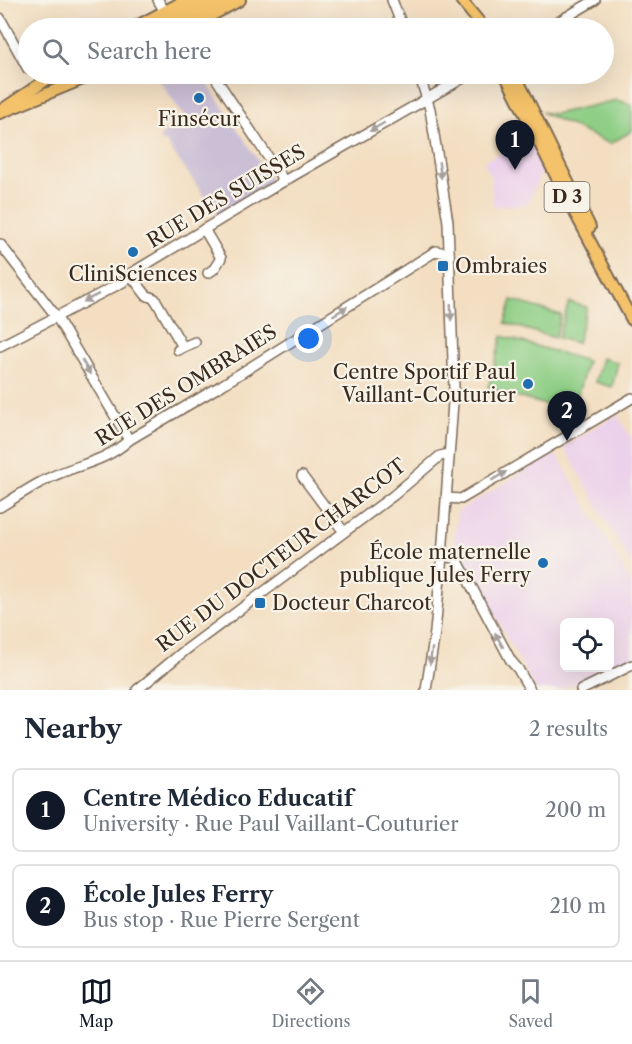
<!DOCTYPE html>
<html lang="en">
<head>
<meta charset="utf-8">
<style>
	:root { --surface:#fff; --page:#f6f6f7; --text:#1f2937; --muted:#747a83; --line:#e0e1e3; --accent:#111827 }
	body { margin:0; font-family:"Libre Caslon Text",serif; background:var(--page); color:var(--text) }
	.controls { position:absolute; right:18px; bottom:18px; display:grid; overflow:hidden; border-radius:9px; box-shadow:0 6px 24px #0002 }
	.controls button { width:54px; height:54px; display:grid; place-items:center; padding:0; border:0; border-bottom:2px solid var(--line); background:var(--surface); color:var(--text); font:30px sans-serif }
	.you { position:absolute; left:309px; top:339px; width:21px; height:21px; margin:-15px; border:4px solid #fff; border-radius:50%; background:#1a73e8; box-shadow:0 0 0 9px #1a73e833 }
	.badge { display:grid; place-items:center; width:39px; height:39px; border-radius:50%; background:var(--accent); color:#fff; font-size:20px; font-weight:700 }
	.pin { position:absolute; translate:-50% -50px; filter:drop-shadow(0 2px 3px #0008) }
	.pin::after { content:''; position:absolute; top:32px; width:21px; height:18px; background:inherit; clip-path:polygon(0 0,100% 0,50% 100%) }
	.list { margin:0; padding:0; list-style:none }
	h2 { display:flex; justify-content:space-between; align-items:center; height:78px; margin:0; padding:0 24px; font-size:26px }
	h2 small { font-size:20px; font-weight:400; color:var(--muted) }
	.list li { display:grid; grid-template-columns:39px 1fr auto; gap:18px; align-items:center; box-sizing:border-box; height:84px; margin:0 12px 12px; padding:0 12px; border:2px solid var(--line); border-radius:9px }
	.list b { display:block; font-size:22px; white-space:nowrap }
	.list p { margin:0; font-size:20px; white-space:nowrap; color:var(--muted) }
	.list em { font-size:20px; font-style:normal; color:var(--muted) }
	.icon { flex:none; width:33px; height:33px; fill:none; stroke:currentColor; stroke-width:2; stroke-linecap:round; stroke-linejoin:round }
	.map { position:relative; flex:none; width:632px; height:690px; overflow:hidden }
	.search { position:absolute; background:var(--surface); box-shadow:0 6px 24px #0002; left:18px; right:18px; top:18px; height:66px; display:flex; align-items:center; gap:15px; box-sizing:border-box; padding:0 21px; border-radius:33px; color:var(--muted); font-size:22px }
	.sheet { height:270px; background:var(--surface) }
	nav { display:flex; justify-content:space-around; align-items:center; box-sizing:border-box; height:84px; border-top:2px solid var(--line); background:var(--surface); font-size:16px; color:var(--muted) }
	nav a { display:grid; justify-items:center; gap:3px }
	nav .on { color:var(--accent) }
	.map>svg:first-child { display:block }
	.built { fill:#ecd1ea; fill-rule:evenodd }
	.industrial { fill:#cbbfd5 }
	.green { fill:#8ece85; stroke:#647c52; stroke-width:1.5 }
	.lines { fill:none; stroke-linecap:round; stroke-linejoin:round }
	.minor-casing { stroke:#7b6957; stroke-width:12 }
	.major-casing { stroke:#7b6957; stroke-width:14 }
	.minor { stroke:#fff; stroke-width:9 }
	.major { stroke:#f4c26a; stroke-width:10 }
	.oneway { fill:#a79f9a }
	.poi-dot { fill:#1f6fb2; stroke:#f7f3e8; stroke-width:2 }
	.labels { text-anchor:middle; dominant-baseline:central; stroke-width:4.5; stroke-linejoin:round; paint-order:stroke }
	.shield { fill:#f7f3e8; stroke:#73665b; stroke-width:1.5 }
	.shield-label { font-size:18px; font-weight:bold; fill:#3b2a1e }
	.poi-label { font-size:20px; fill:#3b2a1e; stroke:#f7f3e8 }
	.street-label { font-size:20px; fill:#3b2a1e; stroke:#f7f3e8 }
</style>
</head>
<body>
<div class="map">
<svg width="632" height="690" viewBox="0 0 632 690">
	<rect width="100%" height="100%" fill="#f7f3e8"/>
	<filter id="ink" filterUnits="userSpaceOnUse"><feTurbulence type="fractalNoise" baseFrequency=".0167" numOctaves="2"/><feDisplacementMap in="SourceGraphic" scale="12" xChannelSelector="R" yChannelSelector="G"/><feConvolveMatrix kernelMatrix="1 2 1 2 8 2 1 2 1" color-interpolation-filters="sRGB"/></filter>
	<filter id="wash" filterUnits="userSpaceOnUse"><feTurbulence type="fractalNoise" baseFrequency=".008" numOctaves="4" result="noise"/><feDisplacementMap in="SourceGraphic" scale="24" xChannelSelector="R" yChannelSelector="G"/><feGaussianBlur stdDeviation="1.35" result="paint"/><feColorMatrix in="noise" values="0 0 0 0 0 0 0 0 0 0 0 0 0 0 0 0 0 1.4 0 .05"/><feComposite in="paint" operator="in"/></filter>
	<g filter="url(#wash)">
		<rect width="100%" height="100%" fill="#f3dec1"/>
		<!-- built -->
		<g class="built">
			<polygon points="531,139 544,164 528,204 493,207 491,177 484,161"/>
			<polygon points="617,414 632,440 632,566 564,447"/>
			<path d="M 552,454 L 558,457 L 632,584 L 632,659 L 559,690 L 536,690 L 454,542 L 457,512 ZM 610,622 L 610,668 L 564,668 L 564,622 Z"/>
		</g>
		<!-- industrial -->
		<polygon class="industrial" points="155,74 201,74 270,178 269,185 218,215 165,141 162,143 159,137 185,118"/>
		<!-- green -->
		<g class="green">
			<polygon points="617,100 632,105 632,131 610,144 541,112 554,114"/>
			<polygon points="512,300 561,315 555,338 505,323"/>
			<polygon points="569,302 587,307 577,343 558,338"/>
			<polygon points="502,336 587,361 573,413 488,388"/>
			<polygon points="602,358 618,363 612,387 595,382"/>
		</g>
	</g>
	<g filter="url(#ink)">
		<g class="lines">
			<defs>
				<g id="minor">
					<polyline points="158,0 165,12"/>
					<polyline points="392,0 403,28"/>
					<polyline points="0,18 28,69"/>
					<polyline points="548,28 595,0"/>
					<polyline points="213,74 284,181"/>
					<polyline points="419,74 430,109 448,222 454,388 442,556 435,632 426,690"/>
					<polyline points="204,229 221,258 214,269 208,273"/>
					<polyline points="0,244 56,316 129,440"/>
					<polyline points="130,274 146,295 155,299 183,347 178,350"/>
					<polyline points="0,346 123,282 130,274 284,181 470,74"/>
					<polyline points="183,347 195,342"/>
					<polyline points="302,476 344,532"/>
					<polyline points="447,498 461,499 632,398"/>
					<path d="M 0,507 C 16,497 32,486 49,478 C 77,464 104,463 129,440 L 222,385 L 436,251 L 449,254"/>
					<polyline points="442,556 455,558 459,563 511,661 518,669 530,690"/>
					<polyline points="137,690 183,652 394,495 440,456 449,454"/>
					<polyline points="581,690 632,665"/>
				</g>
				<g id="major">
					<polyline points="461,0 484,28"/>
					<polyline points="133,28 186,0"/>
					<polyline points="152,28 204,0"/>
					<polyline points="168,28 220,0"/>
					<polyline points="188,28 240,0"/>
					<polyline points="505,74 567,198 632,320"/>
					<polyline points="515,74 590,227"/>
					<polyline points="3,109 55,74"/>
					<polyline points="0,113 95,74"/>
				</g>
			</defs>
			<!-- minor casing -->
			<use href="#minor" class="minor-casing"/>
			<!-- major casing -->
			<use href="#major" class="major-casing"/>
			<!-- minor -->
			<use href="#minor" class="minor"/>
			<!-- major -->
			<use href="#major" class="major"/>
		</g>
		<!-- one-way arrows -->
		<defs><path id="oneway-solid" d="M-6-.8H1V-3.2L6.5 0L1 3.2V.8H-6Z" transform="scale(1.5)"/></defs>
		<g class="oneway">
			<use href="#oneway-solid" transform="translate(377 127) rotate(150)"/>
			<use href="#oneway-solid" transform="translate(440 170) rotate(81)"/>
			<use href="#oneway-solid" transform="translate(91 298) rotate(153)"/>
			<use href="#oneway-solid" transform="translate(340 311) rotate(-32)"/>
			<use href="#oneway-solid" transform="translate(451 312) rotate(88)"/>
			<use href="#oneway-solid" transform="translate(86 367) rotate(60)"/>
			<use href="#oneway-solid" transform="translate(499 476) rotate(-31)"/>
			<use href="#oneway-solid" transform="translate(499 640) rotate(-119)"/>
			<use href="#oneway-solid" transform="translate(431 656) rotate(98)"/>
		</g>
	</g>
	<!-- markers -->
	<g class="poi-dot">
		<circle cx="199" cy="98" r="6"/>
		<circle cx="133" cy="252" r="6"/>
		<rect x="437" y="260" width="12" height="12" rx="3"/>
		<circle cx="528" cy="384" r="6"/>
		<circle cx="543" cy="563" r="6"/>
		<rect x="254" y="597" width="12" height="12" rx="3"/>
	</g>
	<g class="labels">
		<!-- shield labels -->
		<rect class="shield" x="544.5" y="182" width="45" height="30" rx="4.5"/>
		<g class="shield-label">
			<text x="567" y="197">D 3</text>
		</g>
		<!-- poi labels -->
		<g class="poi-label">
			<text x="199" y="119">Finsécur</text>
			<text x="455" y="266" text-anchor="start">Ombraies</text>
			<text x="133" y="274">CliniSciences</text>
			<text x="516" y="372" text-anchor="end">Centre Sportif Paul<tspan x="516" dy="23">Vaillant-Couturier</tspan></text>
			<text x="531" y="552" text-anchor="end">École maternelle<tspan x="531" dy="23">publique Jules Ferry</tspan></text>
			<text x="272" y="603" text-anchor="start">Docteur Charcot</text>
		</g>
		<!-- street labels -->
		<g class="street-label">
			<text transform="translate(226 196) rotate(-31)">RUE DES SUISSES</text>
			<text transform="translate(186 385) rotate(-32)">RUE DES OMBRAIES</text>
			<text transform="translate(281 555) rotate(-37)">RUE DU DOCTEUR CHARCOT</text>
		</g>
	</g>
</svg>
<div class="controls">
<button><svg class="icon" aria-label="locate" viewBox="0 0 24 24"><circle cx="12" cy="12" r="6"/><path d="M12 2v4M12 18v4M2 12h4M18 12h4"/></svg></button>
</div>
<div class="you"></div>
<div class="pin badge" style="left:515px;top:170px">1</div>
<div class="pin badge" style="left:567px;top:441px">2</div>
<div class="search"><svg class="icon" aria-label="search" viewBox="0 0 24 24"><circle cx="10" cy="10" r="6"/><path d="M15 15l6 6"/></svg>Search here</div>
</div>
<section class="sheet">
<h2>Nearby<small>2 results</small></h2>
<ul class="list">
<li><span class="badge">1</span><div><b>Centre Médico Educatif</b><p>University · Rue Paul Vaillant-Couturier</p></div><em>200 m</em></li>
<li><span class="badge">2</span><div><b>École Jules Ferry</b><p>Bus stop · Rue Pierre Sergent</p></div><em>210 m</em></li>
</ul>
</section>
<nav>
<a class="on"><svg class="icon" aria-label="map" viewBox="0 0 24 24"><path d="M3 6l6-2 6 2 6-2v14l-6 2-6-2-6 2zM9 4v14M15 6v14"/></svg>Map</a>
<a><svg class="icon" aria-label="directions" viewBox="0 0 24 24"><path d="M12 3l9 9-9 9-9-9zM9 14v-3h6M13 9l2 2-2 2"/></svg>Directions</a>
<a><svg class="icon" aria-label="saved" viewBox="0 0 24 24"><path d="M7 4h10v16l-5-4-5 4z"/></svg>Saved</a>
</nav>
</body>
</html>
